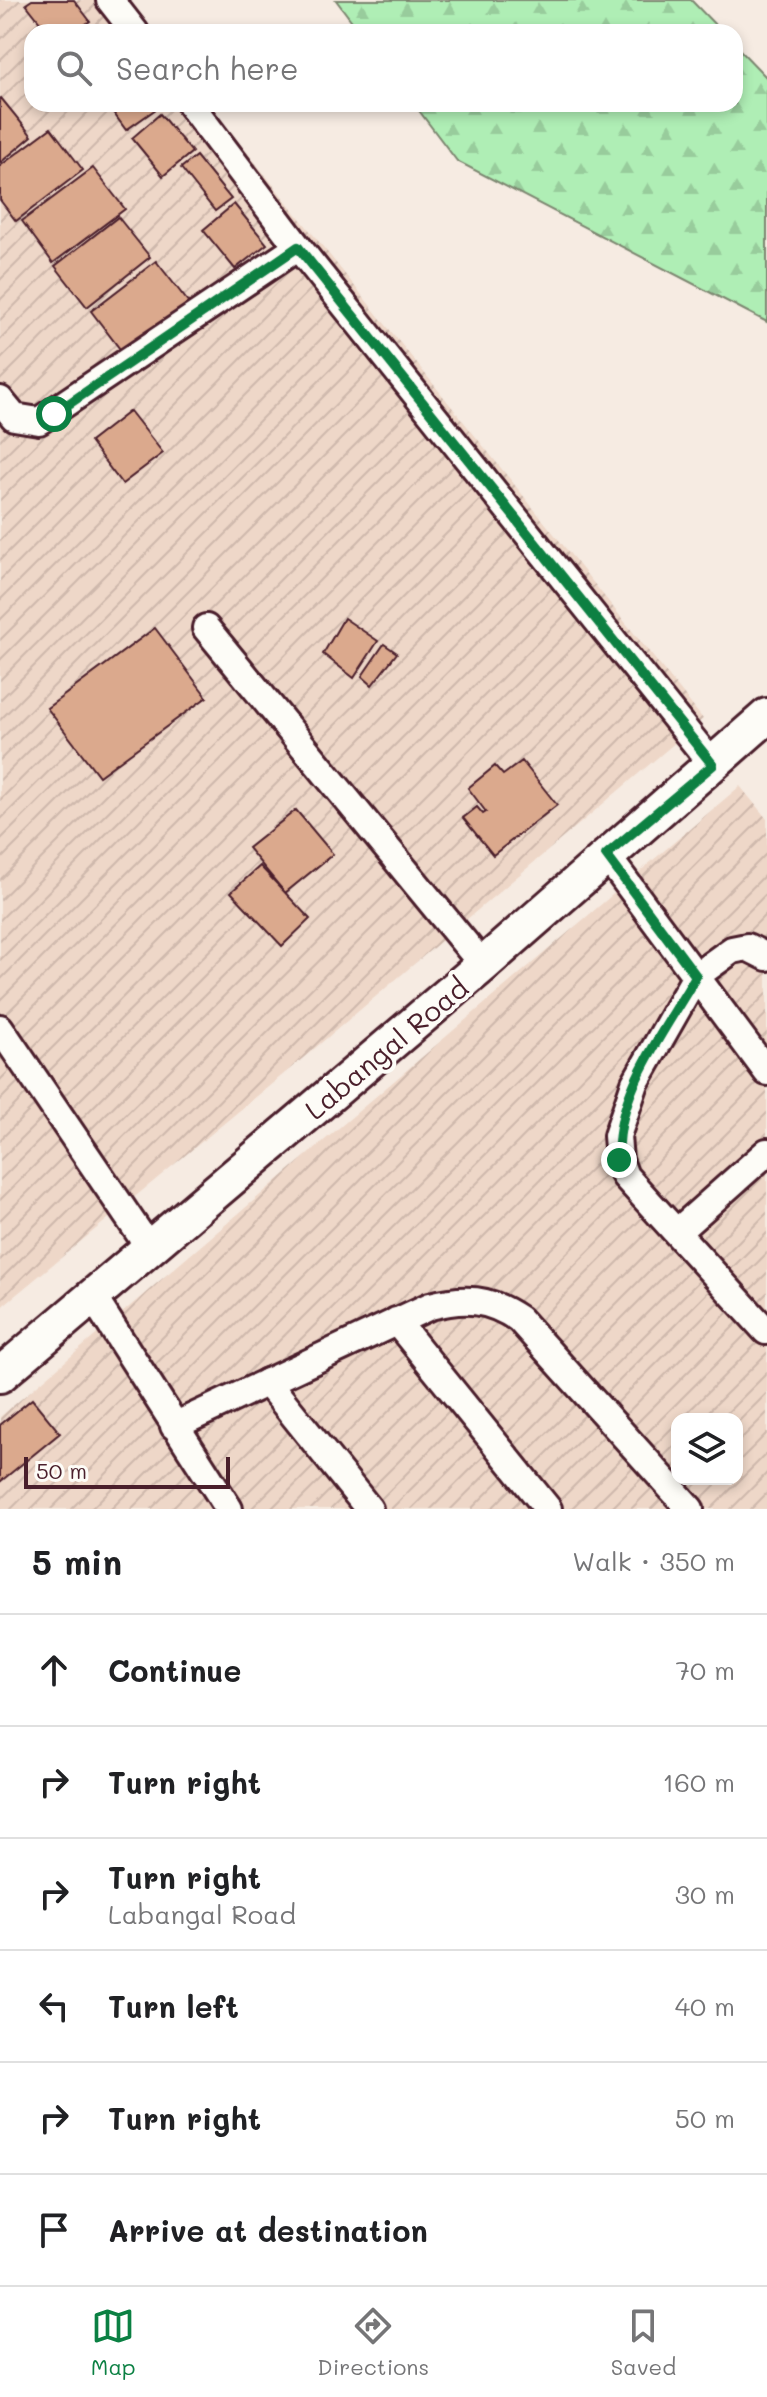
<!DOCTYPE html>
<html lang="en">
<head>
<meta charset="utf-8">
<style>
	:root { --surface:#fff; --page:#f2f2f2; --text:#202124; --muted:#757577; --line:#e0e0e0; --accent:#0b8043 }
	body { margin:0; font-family:Mali,sans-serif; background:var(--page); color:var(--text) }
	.controls { position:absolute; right:24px; bottom:24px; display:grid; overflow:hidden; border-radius:16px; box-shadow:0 4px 12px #0003 }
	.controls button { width:72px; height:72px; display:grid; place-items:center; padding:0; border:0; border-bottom:2px solid var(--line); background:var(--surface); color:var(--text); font:40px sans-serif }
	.scale { position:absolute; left:24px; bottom:20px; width:206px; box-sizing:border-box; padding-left:8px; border:4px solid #4a1f2b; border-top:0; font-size:22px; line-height:28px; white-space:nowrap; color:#4a1f2b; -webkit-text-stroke:6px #fdfcf7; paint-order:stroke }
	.stop { position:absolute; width:24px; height:24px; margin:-18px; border:6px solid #0b8043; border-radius:50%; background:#fff }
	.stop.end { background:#0b8043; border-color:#fff; box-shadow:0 2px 8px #0008 }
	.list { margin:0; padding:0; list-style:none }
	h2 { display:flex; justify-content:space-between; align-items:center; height:104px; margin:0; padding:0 32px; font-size:34px }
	h2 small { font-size:26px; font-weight:400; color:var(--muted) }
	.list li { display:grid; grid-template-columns:52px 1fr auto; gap:24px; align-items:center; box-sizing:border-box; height:112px; padding:0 32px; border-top:2px solid var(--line) }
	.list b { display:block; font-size:30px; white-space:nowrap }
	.list p { margin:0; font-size:26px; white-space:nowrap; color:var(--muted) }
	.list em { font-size:26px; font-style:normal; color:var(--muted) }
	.icon { flex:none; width:44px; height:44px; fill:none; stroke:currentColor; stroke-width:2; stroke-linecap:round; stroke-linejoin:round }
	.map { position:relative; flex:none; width:767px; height:1509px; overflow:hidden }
	.search { position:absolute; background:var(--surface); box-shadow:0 4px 12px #0003; left:24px; right:24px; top:24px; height:88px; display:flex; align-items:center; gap:20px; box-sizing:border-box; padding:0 28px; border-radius:24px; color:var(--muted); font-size:30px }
	.sheet { height:776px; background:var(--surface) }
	nav { display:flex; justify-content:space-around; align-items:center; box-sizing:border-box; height:112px; border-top:2px solid var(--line); background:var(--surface); font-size:22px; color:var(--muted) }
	nav a { display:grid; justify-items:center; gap:4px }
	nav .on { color:var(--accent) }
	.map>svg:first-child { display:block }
	.industrial { fill:url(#industrial-furrows); fill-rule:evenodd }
	.forest { fill:url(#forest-firs); stroke:#7c8670; stroke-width:2 }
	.building { fill:#dba98d; stroke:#4a1f2b; stroke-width:2 }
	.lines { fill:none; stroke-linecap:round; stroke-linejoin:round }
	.minor-casing { stroke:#4a1f2b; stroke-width:32 }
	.major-casing { stroke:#4a1f2b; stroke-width:40 }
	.minor { stroke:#fdfcf7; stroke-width:26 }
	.major { stroke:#fdfcf7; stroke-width:34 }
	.route { stroke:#0b8043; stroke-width:10 }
	.labels { text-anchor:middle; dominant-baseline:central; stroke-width:8; stroke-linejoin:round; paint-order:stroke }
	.street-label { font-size:28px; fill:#4a1f2b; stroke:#fdfcf7 }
</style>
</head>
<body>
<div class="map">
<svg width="767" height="1509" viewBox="0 0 767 1509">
	<defs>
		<pattern id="industrial-furrows" width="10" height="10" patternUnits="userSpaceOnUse" patternTransform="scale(2)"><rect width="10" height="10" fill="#eed7c8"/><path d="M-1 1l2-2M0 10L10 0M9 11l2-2" fill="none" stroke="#ceb8ac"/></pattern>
		<pattern id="forest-firs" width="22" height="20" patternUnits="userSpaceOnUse" patternTransform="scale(2)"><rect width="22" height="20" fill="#afeeb5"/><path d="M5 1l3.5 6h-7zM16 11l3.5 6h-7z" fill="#98cc9c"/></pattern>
	</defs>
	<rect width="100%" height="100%" fill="#f6ebe2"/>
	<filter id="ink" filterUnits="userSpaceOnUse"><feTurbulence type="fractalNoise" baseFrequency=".0125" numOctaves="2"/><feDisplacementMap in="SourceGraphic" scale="16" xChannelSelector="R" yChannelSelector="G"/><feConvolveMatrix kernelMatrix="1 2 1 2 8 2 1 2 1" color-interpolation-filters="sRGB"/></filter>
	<g filter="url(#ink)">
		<!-- industrial -->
		<g class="industrial">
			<polygon points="0,0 125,0 150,32 32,32 32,104 208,104 703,719 308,1054 0,1308"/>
			<path d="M 740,786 L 767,819 L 767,1509 L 0,1509 L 0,1417 ZM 677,1419 L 737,1419 L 737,1479 L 677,1479 Z"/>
		</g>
		<!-- forest -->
		<g class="forest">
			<polygon points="336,0 691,0 722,32 360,32"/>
			<polygon points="735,45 767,78 767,322 457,161 414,104 735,104"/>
		</g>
		<!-- building -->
		<g class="building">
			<polygon points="32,0 74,0 90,21 75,32 48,32 26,4"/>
			<polygon points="1,98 32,136 0,163 0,99"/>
			<polygon points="107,104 153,104 156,109 126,130"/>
			<polygon points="160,114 192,152 163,176 132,138"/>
			<polygon points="51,128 83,170 16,221 0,200 0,166"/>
			<polygon points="196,156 231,199 215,211 181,168"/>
			<polygon points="93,168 125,209 53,263 22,221"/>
			<polygon points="234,204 267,244 235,269 203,230"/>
			<polygon points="118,217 150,257 87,307 55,266"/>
			<polygon points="156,261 189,303 123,353 91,311"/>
			<polygon points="130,411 163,453 122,484 90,442"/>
			<polygon points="344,618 378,641 354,678 323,654"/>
			<polygon points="155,628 207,697 99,776 47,708"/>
			<polygon points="384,644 397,653 372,685 362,676"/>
			<polygon points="522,761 557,805 493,855 463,818 477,807 483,814 486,812 468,788 495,766 503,775"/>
			<polygon points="296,810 333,854 285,893 248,848"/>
			<polygon points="260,866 310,919 282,946 231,892"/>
			<polygon points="32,1399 60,1433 0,1482 0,1425"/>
		</g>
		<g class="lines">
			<defs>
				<g id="minor">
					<polyline points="110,0 135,32"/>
					<polyline points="190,104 298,247 713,765"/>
					<polyline points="0,400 14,417 39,421 298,247"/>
					<polyline points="206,628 483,965"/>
					<polyline points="606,855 767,1072"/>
					<polyline points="0,1028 150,1249"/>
					<polyline points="677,1232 767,1152"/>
					<polyline points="93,1297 229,1509"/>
					<polyline points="396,1321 548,1509"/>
					<polyline points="766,1331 625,1176 619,1160 617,1136 635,1083 696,976 732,950 747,947 767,957"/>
					<polyline points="267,1382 369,1509"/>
					<path d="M 174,1426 L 430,1306 C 464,1297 489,1298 519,1319 L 690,1509"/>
				</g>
				<polyline id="major" points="0,1375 483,965 767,716"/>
			</defs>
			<!-- minor casing -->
			<use href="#minor" class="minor-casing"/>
			<!-- major casing -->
			<use href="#major" class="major-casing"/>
			<!-- minor -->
			<use href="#minor" class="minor"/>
			<!-- major -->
			<use href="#major" class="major"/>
		</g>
	</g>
	<g class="lines" filter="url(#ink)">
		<!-- route -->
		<path class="route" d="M 54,414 L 298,247 L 713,765 L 606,855 L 696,976 C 665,1031 614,1094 619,1160"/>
	</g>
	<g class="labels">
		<!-- street labels -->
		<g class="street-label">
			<text transform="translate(386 1048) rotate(-40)">Labangal Road</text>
		</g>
	</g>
</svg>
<div class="controls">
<button><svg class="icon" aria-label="layers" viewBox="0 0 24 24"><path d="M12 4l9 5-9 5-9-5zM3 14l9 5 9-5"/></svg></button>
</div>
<div class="scale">50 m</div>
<div class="stop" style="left:54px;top:414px"></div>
<div class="stop end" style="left:619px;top:1160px"></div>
<div class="search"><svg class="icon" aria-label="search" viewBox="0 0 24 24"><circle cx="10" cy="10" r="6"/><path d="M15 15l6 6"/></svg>Search here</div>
</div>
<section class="sheet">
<h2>5 min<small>Walk · 350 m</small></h2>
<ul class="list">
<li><svg class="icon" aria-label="ahead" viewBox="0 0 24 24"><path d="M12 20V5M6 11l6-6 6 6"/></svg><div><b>Continue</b></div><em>70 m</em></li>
<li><svg class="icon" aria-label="right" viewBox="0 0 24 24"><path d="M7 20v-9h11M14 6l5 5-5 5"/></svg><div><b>Turn right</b></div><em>160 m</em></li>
<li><svg class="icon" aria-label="right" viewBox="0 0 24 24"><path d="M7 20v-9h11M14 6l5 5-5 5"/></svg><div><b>Turn right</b><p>Labangal Road</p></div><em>30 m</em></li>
<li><svg class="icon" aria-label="left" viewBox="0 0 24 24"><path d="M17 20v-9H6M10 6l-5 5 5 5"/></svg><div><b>Turn left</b></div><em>40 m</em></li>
<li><svg class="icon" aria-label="right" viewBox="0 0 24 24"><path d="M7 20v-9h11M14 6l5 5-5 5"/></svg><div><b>Turn right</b></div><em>50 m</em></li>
<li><svg class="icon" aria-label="arrive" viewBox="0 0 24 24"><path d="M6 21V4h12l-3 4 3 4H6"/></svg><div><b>Arrive at destination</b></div></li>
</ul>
</section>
<nav>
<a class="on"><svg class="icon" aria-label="map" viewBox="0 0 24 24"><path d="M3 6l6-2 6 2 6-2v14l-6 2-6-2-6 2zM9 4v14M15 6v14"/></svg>Map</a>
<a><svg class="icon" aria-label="directions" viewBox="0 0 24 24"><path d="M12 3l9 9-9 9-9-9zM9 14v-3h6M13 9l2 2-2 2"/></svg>Directions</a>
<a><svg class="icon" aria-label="saved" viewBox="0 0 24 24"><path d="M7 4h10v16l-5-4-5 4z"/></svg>Saved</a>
</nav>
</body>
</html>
